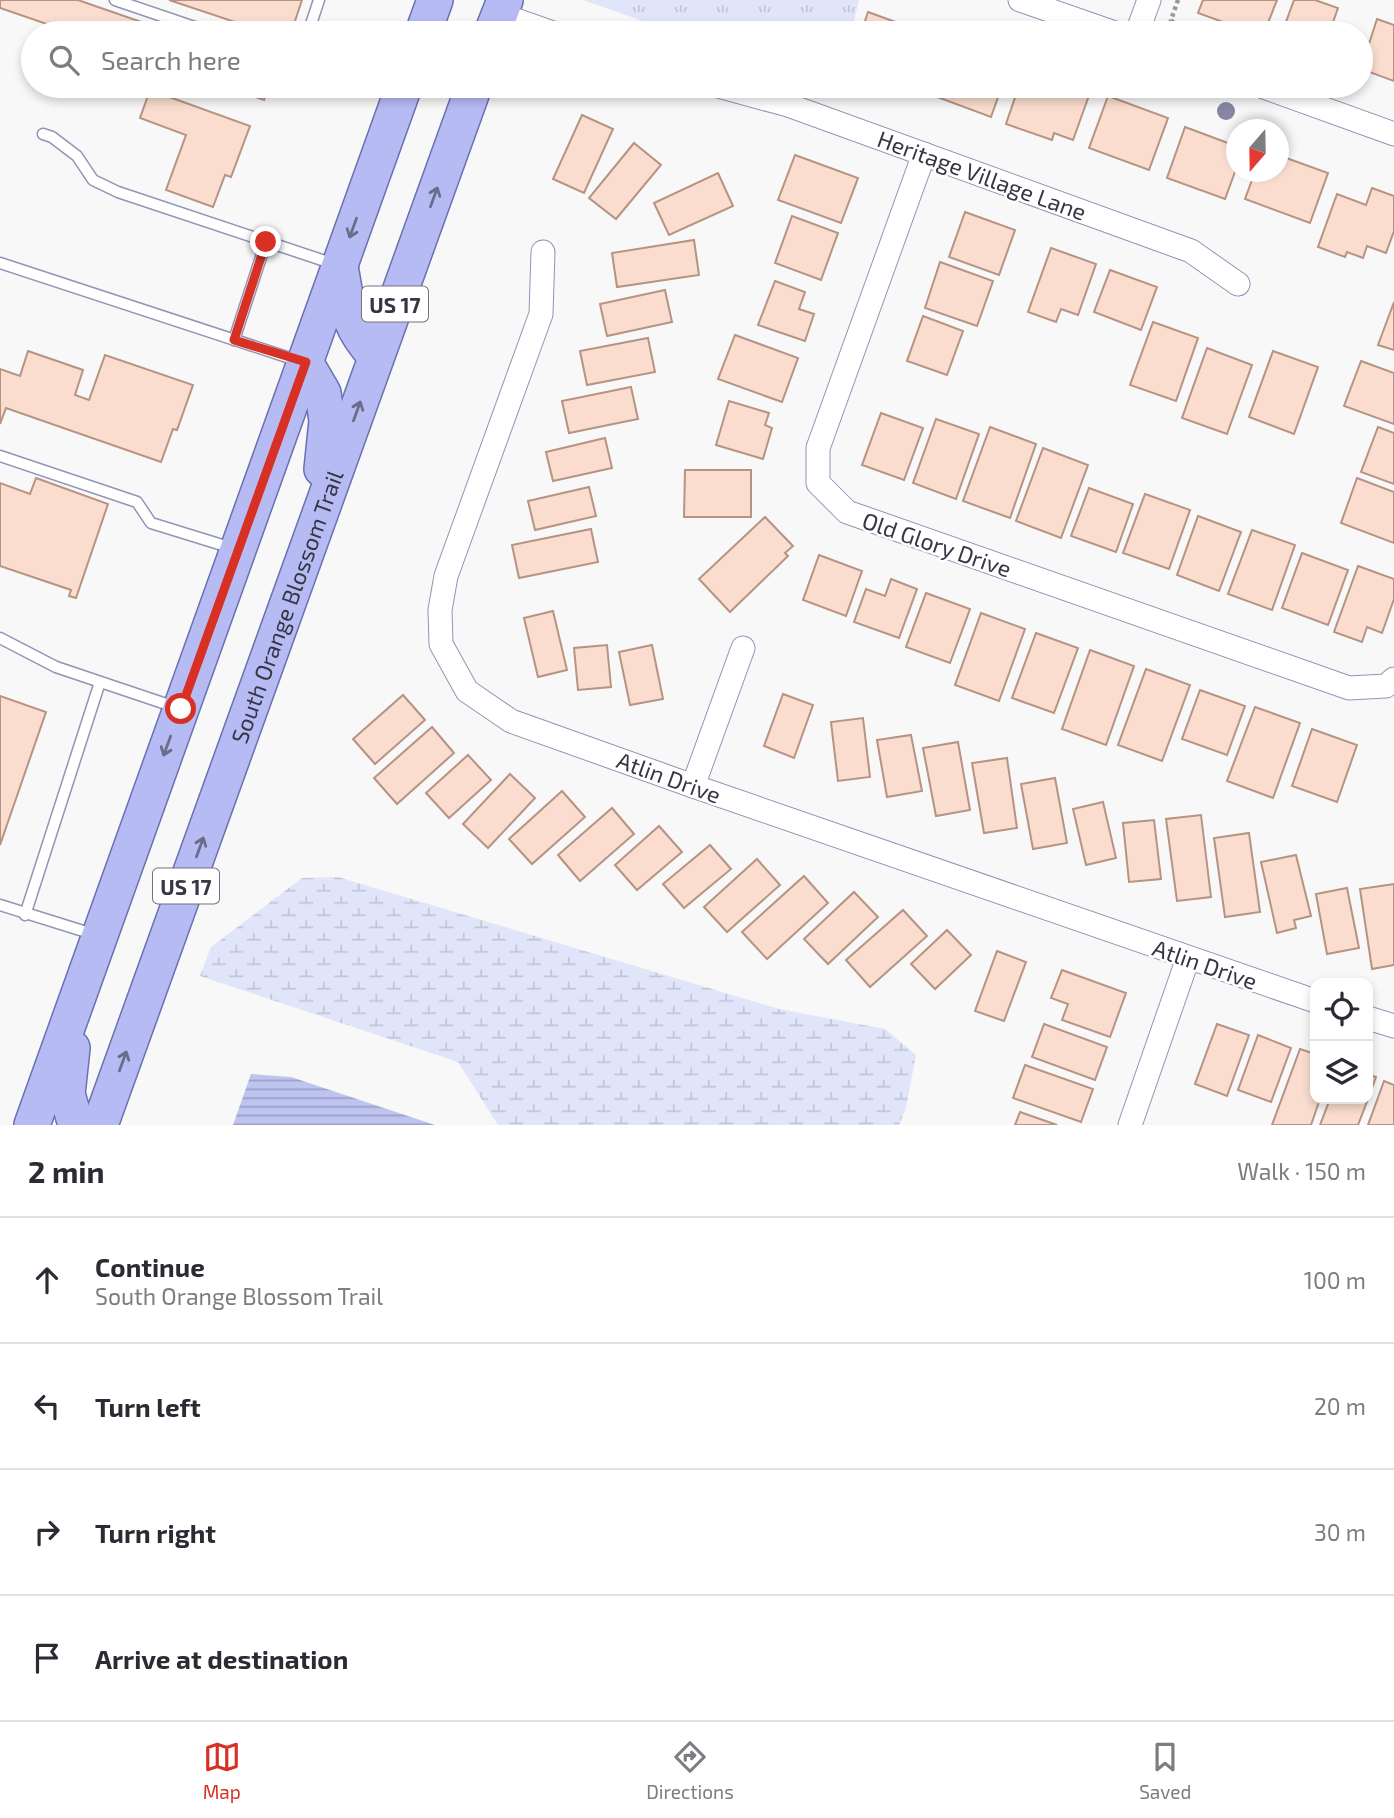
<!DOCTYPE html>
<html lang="en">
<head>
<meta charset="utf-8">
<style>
	:root { --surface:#fff; --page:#f2f2f3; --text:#2b2b33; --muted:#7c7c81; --line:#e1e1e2; --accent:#d93025 }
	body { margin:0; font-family:"Exo 2",sans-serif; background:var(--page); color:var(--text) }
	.controls { position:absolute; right:21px; bottom:21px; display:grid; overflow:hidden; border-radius:14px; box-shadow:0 4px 10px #0003 }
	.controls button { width:63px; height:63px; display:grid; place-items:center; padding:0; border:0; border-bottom:2px solid var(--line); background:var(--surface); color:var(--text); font:35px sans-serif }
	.compass { position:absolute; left:1226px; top:119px; width:63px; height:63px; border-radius:50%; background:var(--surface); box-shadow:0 4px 10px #0003; rotate:200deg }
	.stop { position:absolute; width:21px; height:21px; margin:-16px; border:5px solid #d93025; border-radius:50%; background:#fff }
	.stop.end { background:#d93025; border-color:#fff; box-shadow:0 2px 7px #0008 }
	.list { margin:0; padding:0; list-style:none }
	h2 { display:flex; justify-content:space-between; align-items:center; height:91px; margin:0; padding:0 28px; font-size:30px }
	h2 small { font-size:23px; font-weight:400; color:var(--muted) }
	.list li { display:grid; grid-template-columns:46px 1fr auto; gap:21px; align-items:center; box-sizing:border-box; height:126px; padding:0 28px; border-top:2px solid var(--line) }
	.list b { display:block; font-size:26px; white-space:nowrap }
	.list p { margin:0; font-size:23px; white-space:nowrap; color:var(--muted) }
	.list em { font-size:23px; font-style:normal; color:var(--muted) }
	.icon { flex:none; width:38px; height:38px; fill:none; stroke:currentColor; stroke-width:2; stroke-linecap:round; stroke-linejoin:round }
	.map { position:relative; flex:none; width:1394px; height:1125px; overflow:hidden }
	.search { position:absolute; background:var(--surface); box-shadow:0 4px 10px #0003; left:21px; right:21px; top:21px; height:77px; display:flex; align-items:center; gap:18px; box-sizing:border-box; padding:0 24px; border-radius:38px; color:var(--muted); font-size:26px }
	.sheet { height:595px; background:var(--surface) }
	nav { display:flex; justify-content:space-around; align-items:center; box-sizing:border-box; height:98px; border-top:2px solid var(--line); background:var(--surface); font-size:19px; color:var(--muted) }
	nav a { display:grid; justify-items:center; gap:4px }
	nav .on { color:var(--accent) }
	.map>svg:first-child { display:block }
	.wetland { fill:url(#wetland-marsh) }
	.park { fill:url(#park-tufts) }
	.water { fill:url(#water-rules) }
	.building { fill:#faddcf; stroke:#b69382; stroke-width:2 }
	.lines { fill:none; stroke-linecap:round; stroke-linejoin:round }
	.lane-casing { stroke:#9195b5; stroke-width:13 }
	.street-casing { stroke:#9195b5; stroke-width:25 }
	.primary-casing { stroke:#6a70b2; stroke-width:38 }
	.path { stroke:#96979e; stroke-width:4.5; stroke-dasharray:3.5 3.5; stroke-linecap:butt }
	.lane { stroke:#fff; stroke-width:10 }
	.street { stroke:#fff; stroke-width:23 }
	.primary { stroke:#b7bbf4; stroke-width:35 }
	.tree { fill:#8686a3 }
	.oneway { stroke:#696c8a }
	.route { stroke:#d93025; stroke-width:9 }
	.labels { text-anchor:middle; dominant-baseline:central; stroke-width:5; stroke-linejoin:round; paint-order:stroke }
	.shield { fill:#fff; stroke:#72737c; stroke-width:2 }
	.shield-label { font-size:21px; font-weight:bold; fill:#353744 }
	.street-label { font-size:23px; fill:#353744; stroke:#fff }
</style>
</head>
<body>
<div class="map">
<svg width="1394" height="1125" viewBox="0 0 1394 1125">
	<defs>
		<pattern id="wetland-marsh" width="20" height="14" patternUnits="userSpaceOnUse" patternTransform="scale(1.75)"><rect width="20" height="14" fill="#e1e5fa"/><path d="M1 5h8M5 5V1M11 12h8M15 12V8" fill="none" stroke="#c2c5d8"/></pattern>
		<pattern id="park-tufts" width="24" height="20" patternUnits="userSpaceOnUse" patternTransform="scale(1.75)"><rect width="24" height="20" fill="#e1e5fa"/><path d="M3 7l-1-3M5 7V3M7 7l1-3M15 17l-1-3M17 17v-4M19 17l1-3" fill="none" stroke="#c2c5d8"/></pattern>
		<pattern id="water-rules" width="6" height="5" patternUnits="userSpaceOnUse" patternTransform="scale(1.75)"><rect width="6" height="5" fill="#bec4f0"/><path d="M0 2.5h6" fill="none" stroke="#9ba0c4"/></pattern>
	</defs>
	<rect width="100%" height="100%" fill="#f8f8f8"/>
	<!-- wetland -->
	<polygon class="wetland" points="338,877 779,1009 885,1029 916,1055 906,1108 899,1125 498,1125 458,1062 200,976 211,947 302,878"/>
	<!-- park -->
	<polygon class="park" points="583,0 859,0 851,33 677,33"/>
	<!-- water -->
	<polygon class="water" points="251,1074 291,1077 435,1125 233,1125"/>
	<!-- building -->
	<g class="building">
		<polygon points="0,0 78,0 173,33 73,33 0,8"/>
		<polygon points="169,0 302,0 291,33 268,33"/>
		<polygon points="1203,0 1277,0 1264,33 1253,33 1198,13"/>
		<polygon points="1294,0 1315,0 1338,8 1332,25 1353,33 1282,33"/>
		<polygon points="868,12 926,33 861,33"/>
		<polygon points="1377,19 1394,25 1394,81 1361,69"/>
		<polygon points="224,86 269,86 264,100"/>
		<polygon points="932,86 1002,86 991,117 929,94"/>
		<polygon points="1019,86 1078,86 1091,90 1073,140 1054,133 1052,140 1006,124"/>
		<polygon points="150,90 250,126 231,177 225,175 213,207 166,190 186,135 140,118"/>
		<polygon points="1108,96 1168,118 1149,170 1089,148"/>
		<polygon points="582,115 613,129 584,193 553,179"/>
		<polygon points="1185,127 1236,146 1236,169 1225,199 1167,178"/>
		<polygon points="634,143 661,165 616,219 589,198"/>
		<polygon points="795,155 858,178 841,223 778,200"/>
		<polygon points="1278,155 1328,173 1310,223 1245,199 1255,172 1278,172"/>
		<polygon points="718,173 733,206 669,235 654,203"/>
		<polygon points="1372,188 1394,196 1394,231 1386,253 1367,246 1363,258 1347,252 1345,257 1318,247 1337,194 1366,205"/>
		<polygon points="965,212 1015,230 999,275 949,257"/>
		<polygon points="792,216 838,233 821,280 775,263"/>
		<polygon points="694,240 699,275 617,287 612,253"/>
		<polygon points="1051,248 1096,264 1078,315 1061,309 1056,322 1028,312"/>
		<polygon points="940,262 993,281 977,326 925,308"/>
		<polygon points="1110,270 1157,287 1141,330 1094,312"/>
		<polygon points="775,281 805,292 799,309 814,314 805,341 758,325"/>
		<polygon points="665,290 672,322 607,336 600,304"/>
		<polygon points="1394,302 1394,350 1378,345"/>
		<polygon points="923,316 963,331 947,375 907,361"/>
		<polygon points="1153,322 1198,338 1176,401 1130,385"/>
		<polygon points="735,335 798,358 782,402 718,379"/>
		<polygon points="648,338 655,372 587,385 580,351"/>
		<polygon points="1207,348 1252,365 1227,434 1182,418"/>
		<polygon points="28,351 83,370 75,395 89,400 105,355 193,385 177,430 173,429 161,462 6,408 0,424 0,369 20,376"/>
		<polygon points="1273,351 1318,367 1294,434 1249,417"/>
		<polygon points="1361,361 1394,373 1394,424 1344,406"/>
		<polygon points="631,387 638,419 569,433 562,401"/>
		<polygon points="729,401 769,413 765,425 772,428 763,459 716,445"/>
		<polygon points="881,413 923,428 904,480 862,465"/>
		<polygon points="936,419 979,434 956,499 913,483"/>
		<polygon points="990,427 1036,444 1010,518 963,501"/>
		<polygon points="1378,427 1394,433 1394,484 1361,472"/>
		<polygon points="605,438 612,468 553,481 546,452"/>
		<polygon points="1043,448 1088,465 1061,538 1016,521"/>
		<polygon points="685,470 751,470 751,517 684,517"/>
		<polygon points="36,478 108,504 76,598 69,596 71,590 0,566 0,483 30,494"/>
		<polygon points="1357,478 1394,492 1394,543 1341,523"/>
		<polygon points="589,487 596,516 535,530 528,501"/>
		<polygon points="1089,488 1133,504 1116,552 1071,536"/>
		<polygon points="1145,494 1190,510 1169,569 1123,553"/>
		<polygon points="1198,516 1241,532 1219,591 1177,575"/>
		<polygon points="765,517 793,546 785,553 788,556 730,612 699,579"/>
		<polygon points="591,529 598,562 519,578 512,545"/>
		<polygon points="1252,530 1295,545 1272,610 1228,594"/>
		<polygon points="1302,553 1348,570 1328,625 1282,608"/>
		<polygon points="819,555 862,571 846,616 803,600"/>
		<polygon points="1358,566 1394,579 1394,599 1382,633 1367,627 1362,642 1334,632"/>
		<polygon points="891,579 917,589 899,638 854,622 866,589 885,596"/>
		<polygon points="926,593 970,609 950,663 906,647"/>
		<polygon points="553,611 567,670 538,677 524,618"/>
		<polygon points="981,613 1025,629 999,701 955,685"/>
		<polygon points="1036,633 1078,648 1054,713 1012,698"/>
		<polygon points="607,645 611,687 578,690 574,648"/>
		<polygon points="652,645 663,699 630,705 619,652"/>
		<polygon points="1090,650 1134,666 1106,745 1062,729"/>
		<polygon points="1146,669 1190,685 1162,761 1118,745"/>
		<polygon points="1200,690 1245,706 1227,755 1182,739"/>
		<polygon points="783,694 813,705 794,758 764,746"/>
		<polygon points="403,695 425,720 375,764 353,739"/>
		<polygon points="0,696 46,712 0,845"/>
		<polygon points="1255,707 1300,723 1273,798 1227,781"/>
		<polygon points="863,718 870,777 838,781 831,722"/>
		<polygon points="432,727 454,753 397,804 374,778"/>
		<polygon points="1312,729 1357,745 1337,802 1292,786"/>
		<polygon points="911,735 922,791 887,797 877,740"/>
		<polygon points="958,742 970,810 936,816 923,748"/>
		<polygon points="468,755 491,780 449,818 426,793"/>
		<polygon points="1007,758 1017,828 984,833 972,763"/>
		<polygon points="510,774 535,798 488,848 463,824"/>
		<polygon points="1055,778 1067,843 1033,849 1021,784"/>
		<polygon points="562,791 585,817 532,864 509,839"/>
		<polygon points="1103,802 1116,858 1086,865 1073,809"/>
		<polygon points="612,808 634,834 580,881 558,855"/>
		<polygon points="1201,815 1211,897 1177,901 1166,819"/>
		<polygon points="1154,820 1161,879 1129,882 1123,823"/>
		<polygon points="659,826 682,852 637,890 615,865"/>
		<polygon points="1249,833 1260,912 1225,917 1214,838"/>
		<polygon points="710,845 731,869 684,908 663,884"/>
		<polygon points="1296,855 1311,916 1294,920 1296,928 1277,933 1261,862"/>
		<polygon points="757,859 780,885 727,932 704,907"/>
		<polygon points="804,876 828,903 767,959 742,932"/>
		<polygon points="1394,884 1394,965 1372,969 1360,889"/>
		<polygon points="1347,888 1359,948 1327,954 1316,894"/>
		<polygon points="854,892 878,917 828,964 804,939"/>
		<polygon points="903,910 927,936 870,987 846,960"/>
		<polygon points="947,930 971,955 935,989 911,964"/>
		<polygon points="997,951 1026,962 1004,1021 975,1011"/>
		<polygon points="1062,970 1126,993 1110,1037 1062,1020 1068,1004 1051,998"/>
		<polygon points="1044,1024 1107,1047 1095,1080 1032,1057"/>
		<polygon points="1217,1024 1249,1035 1227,1096 1195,1084"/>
		<polygon points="1258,1035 1291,1048 1271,1102 1238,1090"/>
		<polygon points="1300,1049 1315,1054 1315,1099 1320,1099 1311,1125 1272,1125"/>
		<polygon points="1025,1065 1093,1089 1081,1122 1013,1098"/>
		<polygon points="1368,1074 1376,1077 1368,1099"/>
		<polygon points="1384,1081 1394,1085 1394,1125 1368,1125"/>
		<polygon points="1330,1099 1368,1099 1358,1125 1320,1125"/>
		<polygon points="1020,1112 1057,1125 1015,1125"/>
	</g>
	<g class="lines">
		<defs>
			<g id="lane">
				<polyline points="115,0 212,33"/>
				<polyline points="308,33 319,0"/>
				<polyline points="43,134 52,137 77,156 93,180 118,192 334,264"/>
				<polyline points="0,263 299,361"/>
				<polyline points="234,340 266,242"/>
				<polyline points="0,456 137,502 151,523 232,548"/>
				<polyline points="0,638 56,667 178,708"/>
				<polyline points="0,905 96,935"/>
				<polyline points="25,915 100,682"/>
			</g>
			<g id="street">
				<polyline points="1020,0 1115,33"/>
				<polyline points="499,14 553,33"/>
				<polyline points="1137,33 1149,0"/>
				<polyline points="718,86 788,105 1191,251 1238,284"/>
				<polyline points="1261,86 1394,134"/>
				<polyline points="924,154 818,448 818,483 847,512 1349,688 1386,686 1394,679"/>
				<polyline points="543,252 541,314 446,576 440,610 441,644 467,691 511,721 693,786 1315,1001"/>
				<polyline points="693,786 743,648"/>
				<polyline points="1368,1018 1394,1026"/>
				<polyline points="1130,1125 1188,958"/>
			</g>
			<g id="primary">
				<polyline points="423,33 435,0"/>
				<polyline points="492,33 505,0"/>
				<path d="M 340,266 C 347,305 347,326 376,356"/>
				<polyline points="305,362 323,393 327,421 322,469"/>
				<polyline points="72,1048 67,1094 76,1125"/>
				<polyline points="32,1125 404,86"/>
				<path id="s1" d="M 100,1125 L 474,86"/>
			</g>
		</defs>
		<!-- lane casing -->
		<use href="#lane" class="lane-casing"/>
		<!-- street casing -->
		<use href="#street" class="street-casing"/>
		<!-- primary casing -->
		<use href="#primary" class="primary-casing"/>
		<!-- path -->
		<polyline class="path" points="1178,0 1171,20 1183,33"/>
		<!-- lane -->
		<use href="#lane" class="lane"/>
		<!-- street -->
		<use href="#street" class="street"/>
		<!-- primary -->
		<use href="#primary" class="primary"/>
	</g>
	<!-- trees -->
	<circle class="tree" cx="1226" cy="111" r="9"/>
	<!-- one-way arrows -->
	<defs><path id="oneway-shaft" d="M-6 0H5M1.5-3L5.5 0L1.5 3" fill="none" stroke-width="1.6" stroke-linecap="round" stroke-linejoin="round" transform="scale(1.75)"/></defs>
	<g class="oneway">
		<use href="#oneway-shaft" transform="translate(434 197) rotate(-70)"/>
		<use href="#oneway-shaft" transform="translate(353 228) rotate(110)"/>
		<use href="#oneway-shaft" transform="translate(357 411) rotate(-70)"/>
		<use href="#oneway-shaft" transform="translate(167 746) rotate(110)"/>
		<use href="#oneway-shaft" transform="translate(200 847) rotate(-70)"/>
		<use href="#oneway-shaft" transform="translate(123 1061) rotate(-70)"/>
	</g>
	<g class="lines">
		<!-- route -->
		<polyline class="route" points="181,709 306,362 234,340 266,242"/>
	</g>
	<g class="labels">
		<!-- shield labels -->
		<g class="shield">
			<rect x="362" y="286.5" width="66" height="35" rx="5"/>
			<rect x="153" y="868.5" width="66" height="35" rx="5"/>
		</g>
		<g class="shield-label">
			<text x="395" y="304">US 17</text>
			<text x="186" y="886">US 17</text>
		</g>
		<!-- street labels -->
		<g class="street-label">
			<text transform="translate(982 175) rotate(20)">Heritage Village Lane</text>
			<text transform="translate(937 544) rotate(19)">Old Glory Drive</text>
			<text stroke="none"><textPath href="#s1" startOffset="551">South Orange Blossom Trail</textPath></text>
			<text transform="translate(669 777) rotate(20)">Atlin Drive</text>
			<text transform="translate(1205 964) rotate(19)">Atlin Drive</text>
		</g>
	</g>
</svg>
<div class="controls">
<button><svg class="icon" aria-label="locate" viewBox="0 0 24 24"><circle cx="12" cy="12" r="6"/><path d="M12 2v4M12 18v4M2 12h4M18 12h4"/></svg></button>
<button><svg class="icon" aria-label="layers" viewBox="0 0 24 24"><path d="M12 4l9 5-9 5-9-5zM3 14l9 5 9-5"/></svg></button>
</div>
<svg class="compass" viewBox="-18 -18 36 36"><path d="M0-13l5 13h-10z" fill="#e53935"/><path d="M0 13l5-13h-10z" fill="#7c7c81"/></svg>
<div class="stop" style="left:181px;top:709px"></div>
<div class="stop end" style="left:266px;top:242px"></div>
<div class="search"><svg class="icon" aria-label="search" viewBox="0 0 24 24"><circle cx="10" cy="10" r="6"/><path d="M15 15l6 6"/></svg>Search here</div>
</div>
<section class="sheet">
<h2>2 min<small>Walk · 150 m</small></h2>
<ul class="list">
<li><svg class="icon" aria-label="ahead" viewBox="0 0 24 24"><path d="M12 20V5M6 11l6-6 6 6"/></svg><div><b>Continue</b><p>South Orange Blossom Trail</p></div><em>100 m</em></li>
<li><svg class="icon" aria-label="left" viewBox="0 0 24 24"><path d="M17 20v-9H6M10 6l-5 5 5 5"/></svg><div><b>Turn left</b></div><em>20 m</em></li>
<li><svg class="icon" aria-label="right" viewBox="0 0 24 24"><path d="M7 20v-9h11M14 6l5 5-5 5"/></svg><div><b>Turn right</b></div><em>30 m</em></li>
<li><svg class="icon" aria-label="arrive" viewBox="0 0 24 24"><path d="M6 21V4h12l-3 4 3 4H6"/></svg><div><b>Arrive at destination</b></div></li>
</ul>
</section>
<nav>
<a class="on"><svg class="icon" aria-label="map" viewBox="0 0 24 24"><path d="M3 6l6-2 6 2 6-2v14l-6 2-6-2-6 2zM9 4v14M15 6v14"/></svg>Map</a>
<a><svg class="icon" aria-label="directions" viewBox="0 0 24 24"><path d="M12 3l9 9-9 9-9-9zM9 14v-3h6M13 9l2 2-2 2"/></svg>Directions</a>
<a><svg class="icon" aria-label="saved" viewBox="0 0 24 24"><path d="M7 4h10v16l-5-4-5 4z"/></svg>Saved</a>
</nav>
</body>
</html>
